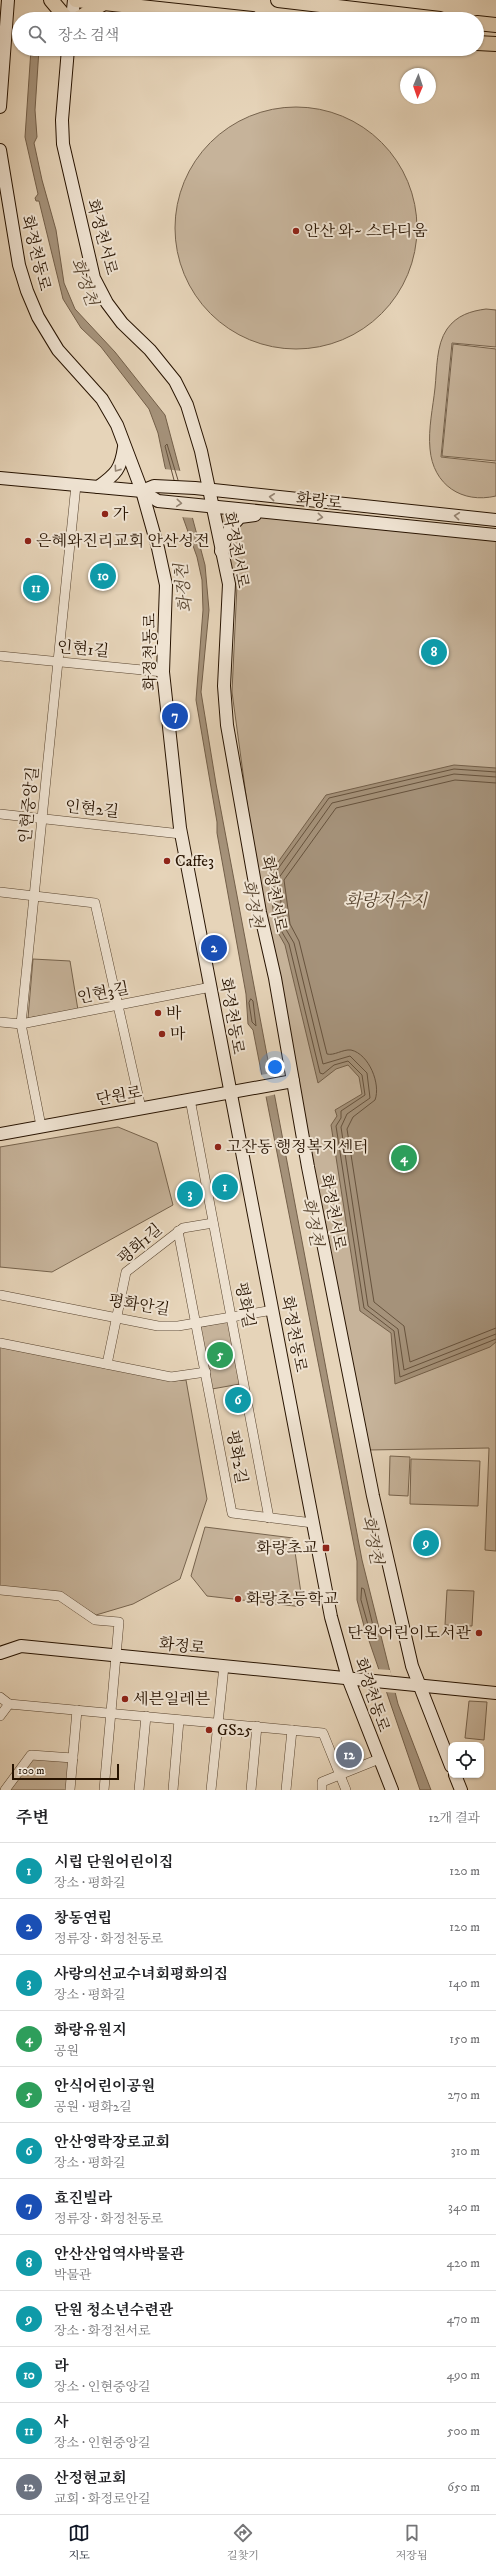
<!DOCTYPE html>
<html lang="ko">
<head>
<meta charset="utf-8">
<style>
	:root { --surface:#fff; --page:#f6f6f6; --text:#202124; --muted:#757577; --line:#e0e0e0; --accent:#111827 }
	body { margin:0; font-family:"IM FELL DW Pica","Noto Serif KR",serif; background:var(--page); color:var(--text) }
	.controls { position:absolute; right:12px; bottom:12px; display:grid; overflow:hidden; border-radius:8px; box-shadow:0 1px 3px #0004 }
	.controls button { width:36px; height:36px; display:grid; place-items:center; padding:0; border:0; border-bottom:1px solid var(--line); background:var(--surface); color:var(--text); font:20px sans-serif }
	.compass { position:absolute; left:400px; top:68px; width:36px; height:36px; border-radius:50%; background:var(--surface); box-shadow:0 1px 3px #0004; rotate:182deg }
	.scale { position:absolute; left:12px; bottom:10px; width:107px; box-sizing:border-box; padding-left:4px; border:2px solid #271300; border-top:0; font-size:11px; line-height:14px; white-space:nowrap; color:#271300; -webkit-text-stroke:3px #efe3d2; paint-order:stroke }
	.you { position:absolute; left:275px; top:1067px; width:14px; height:14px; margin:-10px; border:3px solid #fff; border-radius:50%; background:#1a73e8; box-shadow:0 0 0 6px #1a73e833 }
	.badge { display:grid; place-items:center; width:26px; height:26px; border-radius:50%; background:var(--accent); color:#fff; font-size:13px; font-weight:700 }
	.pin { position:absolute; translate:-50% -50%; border:2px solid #fff; box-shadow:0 1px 4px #0006 }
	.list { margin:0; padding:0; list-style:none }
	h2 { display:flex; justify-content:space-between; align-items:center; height:52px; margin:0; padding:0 16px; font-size:17px }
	h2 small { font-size:13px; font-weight:400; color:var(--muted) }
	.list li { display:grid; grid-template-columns:26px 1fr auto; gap:12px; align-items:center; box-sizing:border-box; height:56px; padding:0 16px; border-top:1px solid var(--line) }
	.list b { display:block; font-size:15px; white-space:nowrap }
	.list p { margin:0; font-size:13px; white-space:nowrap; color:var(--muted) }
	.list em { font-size:13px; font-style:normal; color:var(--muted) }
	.icon { flex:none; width:22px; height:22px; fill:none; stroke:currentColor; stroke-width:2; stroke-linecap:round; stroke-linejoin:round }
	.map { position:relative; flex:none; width:496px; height:1790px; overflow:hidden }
	.search { position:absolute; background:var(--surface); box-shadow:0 1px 3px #0004; left:12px; right:12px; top:12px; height:44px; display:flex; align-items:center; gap:10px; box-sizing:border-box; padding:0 14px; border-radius:22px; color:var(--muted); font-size:15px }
	.sheet { height:724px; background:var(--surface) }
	nav { display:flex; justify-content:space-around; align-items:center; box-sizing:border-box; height:56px; border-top:1px solid var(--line); background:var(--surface); font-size:11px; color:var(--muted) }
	nav a { display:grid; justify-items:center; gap:2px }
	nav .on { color:var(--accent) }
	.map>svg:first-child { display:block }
	.green { fill:#c6b39a; stroke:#76634d }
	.water { fill:#a5927a; stroke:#735f49 }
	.pier { fill:#e6d4b9 }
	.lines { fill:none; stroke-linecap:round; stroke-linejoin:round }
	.shore { stroke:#66523d; stroke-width:1 }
	.street-casing { stroke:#57432e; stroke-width:10 }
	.secondary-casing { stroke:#271300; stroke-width:14 }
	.primary-casing { stroke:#271300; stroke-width:16 }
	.street { stroke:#efe3d2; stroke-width:9 }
	.secondary { stroke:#efe3d2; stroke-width:12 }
	.primary { stroke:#e6d4b9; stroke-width:14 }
	.oneway { stroke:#958574 }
	.poi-dot { fill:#8f2418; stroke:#efe3d2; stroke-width:1.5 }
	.labels { text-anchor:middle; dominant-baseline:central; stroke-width:4; stroke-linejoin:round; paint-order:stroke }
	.poi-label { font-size:16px; fill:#271300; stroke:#efe3d2; text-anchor:start }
	.street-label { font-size:16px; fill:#271300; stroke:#efe3d2 }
	.water-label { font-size:17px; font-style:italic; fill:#594631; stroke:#efe3d2 }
</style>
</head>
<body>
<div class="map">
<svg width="496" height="1790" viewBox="0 0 496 1790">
	<rect width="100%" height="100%" fill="#e6d4b9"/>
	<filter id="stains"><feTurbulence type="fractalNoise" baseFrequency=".005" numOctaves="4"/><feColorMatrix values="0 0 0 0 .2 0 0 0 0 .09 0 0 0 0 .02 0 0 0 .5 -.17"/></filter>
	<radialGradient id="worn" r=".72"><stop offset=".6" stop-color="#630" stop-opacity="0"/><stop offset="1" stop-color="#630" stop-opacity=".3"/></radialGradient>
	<!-- green -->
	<g class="green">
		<circle cx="296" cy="228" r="121"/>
		<path d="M 486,309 L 496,310 L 496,347 L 452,343 L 441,457 L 496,463 L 496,496 C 462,504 433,485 430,449 C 428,429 433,407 435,388 C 437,369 436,345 447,329 C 457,315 471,311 486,309 Z"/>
		<polygon points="453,344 496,349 496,461 442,456"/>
		<polygon points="212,501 496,531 496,1551 485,1550 489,1448 368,1450 256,869 232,692 237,585"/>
		<polygon points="33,959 70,961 78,1010 28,1018"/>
		<polygon points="118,1127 157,1143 173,1205 52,1272 0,1267 0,1147"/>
		<polygon points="228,1321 240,1384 212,1389 200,1327"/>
		<polygon points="0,1347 171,1381 186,1380 207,1499 180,1579 133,1604 96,1615 62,1594 0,1589"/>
		<polygon points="390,1456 410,1457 408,1496 389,1495"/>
		<polygon points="411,1459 480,1461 478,1506 410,1504"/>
		<polygon points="205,1527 293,1538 303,1607 207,1596 191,1576"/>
		<polygon points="447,1590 474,1591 472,1626 445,1625"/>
		<polygon points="469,1701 487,1702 484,1740 465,1738"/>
		<polygon points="31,1757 70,1760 68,1790 9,1790"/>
	</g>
	<!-- water -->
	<g class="water">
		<polygon points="31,49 39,49 35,110 37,137 34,143 42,180 56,230 64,283 75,309 115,352 165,415 205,565 209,610 201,692 216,784 362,1560 398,1704 431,1790 420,1790 364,1626 357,1600 357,1561 253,1030 248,1024 246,994 217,833 217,822 196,700 203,610 202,580 197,557 165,467 158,433 149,409 101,347 81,328 63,299 39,201 36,201 35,198 38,194 25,137"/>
		<polygon points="454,765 496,768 496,1342 490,1347 395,1384 391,1333 360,1311 331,1125 337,1116 335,1110 362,1094 359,1077 348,1065 336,1069 318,1083 285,945 276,929 268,876 326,795"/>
	</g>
	<!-- pier -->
	<g class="pier">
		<polygon points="34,0 46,0 44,19 32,19"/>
		<polygon points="164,469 182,471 194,518 180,517"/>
		<polygon points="273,1073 277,1094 264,1097 260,1075"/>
		<polygon points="375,1669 390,1670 397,1693 385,1692"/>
	</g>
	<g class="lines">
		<!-- shore -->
		<g class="shore">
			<polyline points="174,480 165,446 167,444 178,480"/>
			<polyline points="496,772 454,769 329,798 272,877 279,927 289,944 320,1073 323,1074 334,1065 348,1061 362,1075 365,1095 341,1111 341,1118 336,1126 364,1308 394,1331 400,1377 496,1339"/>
			<polyline points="496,777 454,774 332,803 278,879 284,926 294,943 323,1064 350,1056 367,1073 370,1098 347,1114 341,1127 368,1306 398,1329 404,1370 496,1334"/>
			<path d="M 496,783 L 455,780 L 336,808 L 284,880 L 290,924 L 299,941 L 327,1054 C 334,1056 343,1049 351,1050 C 369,1054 381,1084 375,1100 L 353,1117 L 347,1129 L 374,1302 L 404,1326 L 410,1362 L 496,1328"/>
			<polygon points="251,999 253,1001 256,1026 252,1022 249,1003"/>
			<polygon points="362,1588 364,1589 376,1638 374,1641 372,1639 361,1600"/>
		</g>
		<defs>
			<g id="street">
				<polyline points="0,656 163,672"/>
				<polyline points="0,814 181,834"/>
				<polyline points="0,892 95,903 141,1108"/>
				<polyline points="0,1022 21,1024 211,987"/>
				<polyline points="190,1099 269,1518"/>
				<polyline points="41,1126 21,1024 76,485"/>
				<polyline points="178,1231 232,1513 313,1523"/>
				<polyline points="0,1295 158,1326 178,1326 273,1310"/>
				<polyline points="0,1343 171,1377 206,1372"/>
				<polyline points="107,1364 126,1272 183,1228 213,1223"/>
				<polyline points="0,1590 60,1596 95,1620 119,1622 104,1790"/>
				<polyline points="0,1697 9,1704"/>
				<polyline points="0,1716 9,1704 323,1733 346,1790"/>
				<polyline points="5,1790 31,1755 73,1758"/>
				<polyline points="70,1790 77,1710"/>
				<polyline points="139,1790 146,1716"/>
				<polyline points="173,1790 179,1720"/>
				<polyline points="211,1790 224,1666"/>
				<polyline points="251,1790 257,1726"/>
				<polyline points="286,1790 292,1730"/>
				<polyline points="322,1790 322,1782 379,1759"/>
			</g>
			<g id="secondary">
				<polyline points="72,19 74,0"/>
				<polyline points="68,49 62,120 63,144 94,278 107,303 122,323 150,350 175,381 187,405 201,451 229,584 224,686 227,725 260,912 275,978 308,1167 373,1496 412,1666 451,1766"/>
				<polyline points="0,107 8,0"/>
				<polyline points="0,150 19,265 27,291 38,317 58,350 102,399 117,425 142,491 158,548 166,585 163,672 180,828 331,1617 348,1678 392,1790"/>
				<polyline points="0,478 142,491 158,501 496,535"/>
				<path d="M 98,487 C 116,474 121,469 124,447"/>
				<polyline points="142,491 154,486 195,488 496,520"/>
				<polyline points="221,551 230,528 240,517 255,515"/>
				<polyline points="0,1134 293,1081"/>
				<polyline points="0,1653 21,1646 496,1693"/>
				<polyline points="455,1775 461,1790"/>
			</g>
			<g id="primary">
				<polyline points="51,0 67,19"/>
				<polyline points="76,0 252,19"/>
				<polyline points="278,0 440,19"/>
				<polyline points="77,19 104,3"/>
				<polyline points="477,23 496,25"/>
				<polyline points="477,43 496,44"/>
			</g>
		</defs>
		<!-- street casing -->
		<use href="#street" class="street-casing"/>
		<!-- secondary casing -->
		<use href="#secondary" class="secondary-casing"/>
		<!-- primary casing -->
		<use href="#primary" class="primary-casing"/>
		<!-- street -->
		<use href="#street" class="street"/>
		<!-- secondary -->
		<use href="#secondary" class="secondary"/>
		<!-- primary -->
		<use href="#primary" class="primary"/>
	</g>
	<!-- one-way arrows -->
	<defs><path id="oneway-chevron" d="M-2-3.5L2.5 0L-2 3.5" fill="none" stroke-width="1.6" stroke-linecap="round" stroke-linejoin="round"/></defs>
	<g class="oneway">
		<use href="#oneway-chevron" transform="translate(117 469) rotate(125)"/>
		<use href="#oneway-chevron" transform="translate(272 497) rotate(-174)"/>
		<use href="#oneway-chevron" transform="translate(179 503) rotate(5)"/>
		<use href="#oneway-chevron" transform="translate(457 516) rotate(-174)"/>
		<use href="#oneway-chevron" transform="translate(320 517) rotate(6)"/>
	</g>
	<!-- markers -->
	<g class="poi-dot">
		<circle cx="296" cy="231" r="4"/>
		<circle cx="105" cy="514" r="4"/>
		<circle cx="28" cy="541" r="4"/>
		<circle cx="167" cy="861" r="4"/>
		<circle cx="158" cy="1013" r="4"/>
		<circle cx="162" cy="1034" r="4"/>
		<circle cx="218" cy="1147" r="4"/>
		<rect x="322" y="1544" width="8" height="8" rx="2"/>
		<circle cx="238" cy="1599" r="4"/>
		<circle cx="479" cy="1633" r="4"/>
		<circle cx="125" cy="1699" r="4"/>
		<circle cx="209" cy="1730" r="4"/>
	</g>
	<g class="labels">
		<!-- poi labels -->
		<g class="poi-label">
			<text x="304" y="231">안산 와~ 스타디움</text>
			<text x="113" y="514">가</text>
			<text x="36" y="541">은혜와진리교회 안산성전</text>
			<text x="175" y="861">Caffe3</text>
			<text x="166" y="1013">바</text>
			<text x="170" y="1034">마</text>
			<text x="226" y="1147">고잔동 행정복지센터</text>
			<text x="318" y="1548" text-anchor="end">화랑초교</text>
			<text x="246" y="1599">화랑초등학교</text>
			<text x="471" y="1633" text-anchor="end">단원어린이도서관</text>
			<text x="133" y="1699">세븐일레븐</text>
			<text x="217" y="1730">GS25</text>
		</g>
		<!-- street labels -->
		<g class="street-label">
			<text transform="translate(102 237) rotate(75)">화정천서로</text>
			<text transform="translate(36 253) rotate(76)">화정천동로</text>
			<text transform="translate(319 501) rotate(6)">화랑로</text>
			<text transform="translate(236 550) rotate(79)">화정천서로</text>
			<text transform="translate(83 649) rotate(5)">인현1길</text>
			<text transform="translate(150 652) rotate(-90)">화정천동로</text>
			<text transform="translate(29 805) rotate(-84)">인현중앙길</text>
			<text transform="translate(92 809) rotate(6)">인현2길</text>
			<text transform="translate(274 894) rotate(79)">화정천서로</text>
			<text transform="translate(103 993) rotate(-11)">인현3길</text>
			<text transform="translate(232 1016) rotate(80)">화정천동로</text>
			<text transform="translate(119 1096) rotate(-10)">단원로</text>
			<text transform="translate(333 1212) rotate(79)">화정천서로</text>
			<text transform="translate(140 1244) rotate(-41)">평화1길</text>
			<text transform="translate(139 1305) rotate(9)">평화안길</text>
			<text transform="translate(245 1305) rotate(79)">평화길</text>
			<text transform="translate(294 1334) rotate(79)">화정천동로</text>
			<text transform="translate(237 1457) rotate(80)">평화2길</text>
			<text transform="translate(182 1646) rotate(6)">화정로</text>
			<text transform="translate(372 1695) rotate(71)">화정천동로</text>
		</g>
		<!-- water labels -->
		<g class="water-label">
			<text transform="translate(84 282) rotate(70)">화정천</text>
			<text transform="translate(184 588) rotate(-96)">화정천</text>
			<text x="386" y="901">화랑저수지</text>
			<text transform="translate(252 904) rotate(79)">화정천</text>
			<text transform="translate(312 1222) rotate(79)">화정천</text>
			<text transform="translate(372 1540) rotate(79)">화정천</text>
		</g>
	</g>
	<rect width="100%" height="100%" filter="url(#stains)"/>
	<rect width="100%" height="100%" fill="url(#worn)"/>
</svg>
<div class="controls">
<button><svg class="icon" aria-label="locate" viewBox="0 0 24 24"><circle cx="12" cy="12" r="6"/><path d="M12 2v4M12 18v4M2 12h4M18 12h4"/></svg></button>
</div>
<svg class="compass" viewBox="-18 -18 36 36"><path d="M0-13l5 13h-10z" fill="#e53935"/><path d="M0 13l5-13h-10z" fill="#757577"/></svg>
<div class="scale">100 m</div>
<div class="you"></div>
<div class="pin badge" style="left:225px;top:1187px;background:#0f9aa8">1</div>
<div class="pin badge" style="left:214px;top:948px;background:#1a4fb4">2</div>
<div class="pin badge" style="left:190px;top:1194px;background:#0f9aa8">3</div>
<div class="pin badge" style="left:404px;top:1158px;background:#2e9e5b">4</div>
<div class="pin badge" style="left:220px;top:1355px;background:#2e9e5b">5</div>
<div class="pin badge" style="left:238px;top:1400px;background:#0f9aa8">6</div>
<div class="pin badge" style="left:175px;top:716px;background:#1a4fb4">7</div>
<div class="pin badge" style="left:434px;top:652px;background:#0f9aa8">8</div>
<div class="pin badge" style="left:426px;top:1543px;background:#0f9aa8">9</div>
<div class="pin badge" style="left:103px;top:576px;background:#0f9aa8">10</div>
<div class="pin badge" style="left:36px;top:588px;background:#0f9aa8">11</div>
<div class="pin badge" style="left:349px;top:1755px;background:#6b7280">12</div>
<div class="search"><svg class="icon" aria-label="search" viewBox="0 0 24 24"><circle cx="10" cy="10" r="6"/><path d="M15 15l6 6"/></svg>장소 검색</div>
</div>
<section class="sheet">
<h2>주변<small>12개 결과</small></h2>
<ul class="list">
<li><span class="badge" style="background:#0f9aa8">1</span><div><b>시립 단원어린이집</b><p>장소 · 평화길</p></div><em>120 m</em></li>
<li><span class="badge" style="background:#1a4fb4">2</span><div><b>창동연립</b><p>정류장 · 화정천동로</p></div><em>120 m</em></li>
<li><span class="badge" style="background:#0f9aa8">3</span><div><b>사랑의선교수녀회평화의집</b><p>장소 · 평화길</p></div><em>140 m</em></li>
<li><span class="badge" style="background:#2e9e5b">4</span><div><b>화랑유원지</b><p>공원</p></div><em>150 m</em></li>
<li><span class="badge" style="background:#2e9e5b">5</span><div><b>안식어린이공원</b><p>공원 · 평화2길</p></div><em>270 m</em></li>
<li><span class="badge" style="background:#0f9aa8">6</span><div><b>안산영락장로교회</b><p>장소 · 평화길</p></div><em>310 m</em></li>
<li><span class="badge" style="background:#1a4fb4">7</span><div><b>효진빌라</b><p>정류장 · 화정천동로</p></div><em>340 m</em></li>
<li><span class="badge" style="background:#0f9aa8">8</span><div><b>안산산업역사박물관</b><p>박물관</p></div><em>420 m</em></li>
<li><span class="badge" style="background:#0f9aa8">9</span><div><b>단원 청소년수련관</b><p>장소 · 화정천서로</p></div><em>470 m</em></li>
<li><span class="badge" style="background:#0f9aa8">10</span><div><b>라</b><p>장소 · 인현중앙길</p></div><em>490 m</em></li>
<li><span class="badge" style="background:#0f9aa8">11</span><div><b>사</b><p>장소 · 인현중앙길</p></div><em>500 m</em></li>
<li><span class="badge" style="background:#6b7280">12</span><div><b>산정현교회</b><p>교회 · 화정로안길</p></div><em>650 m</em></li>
</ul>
</section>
<nav>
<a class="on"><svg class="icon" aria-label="map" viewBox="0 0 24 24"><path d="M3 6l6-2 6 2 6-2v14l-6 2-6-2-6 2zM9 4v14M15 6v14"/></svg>지도</a>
<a><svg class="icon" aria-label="directions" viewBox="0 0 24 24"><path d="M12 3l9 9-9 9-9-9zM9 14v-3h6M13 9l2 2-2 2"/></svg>길찾기</a>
<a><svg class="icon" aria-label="saved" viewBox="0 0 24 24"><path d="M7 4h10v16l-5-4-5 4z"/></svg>저장됨</a>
</nav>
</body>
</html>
